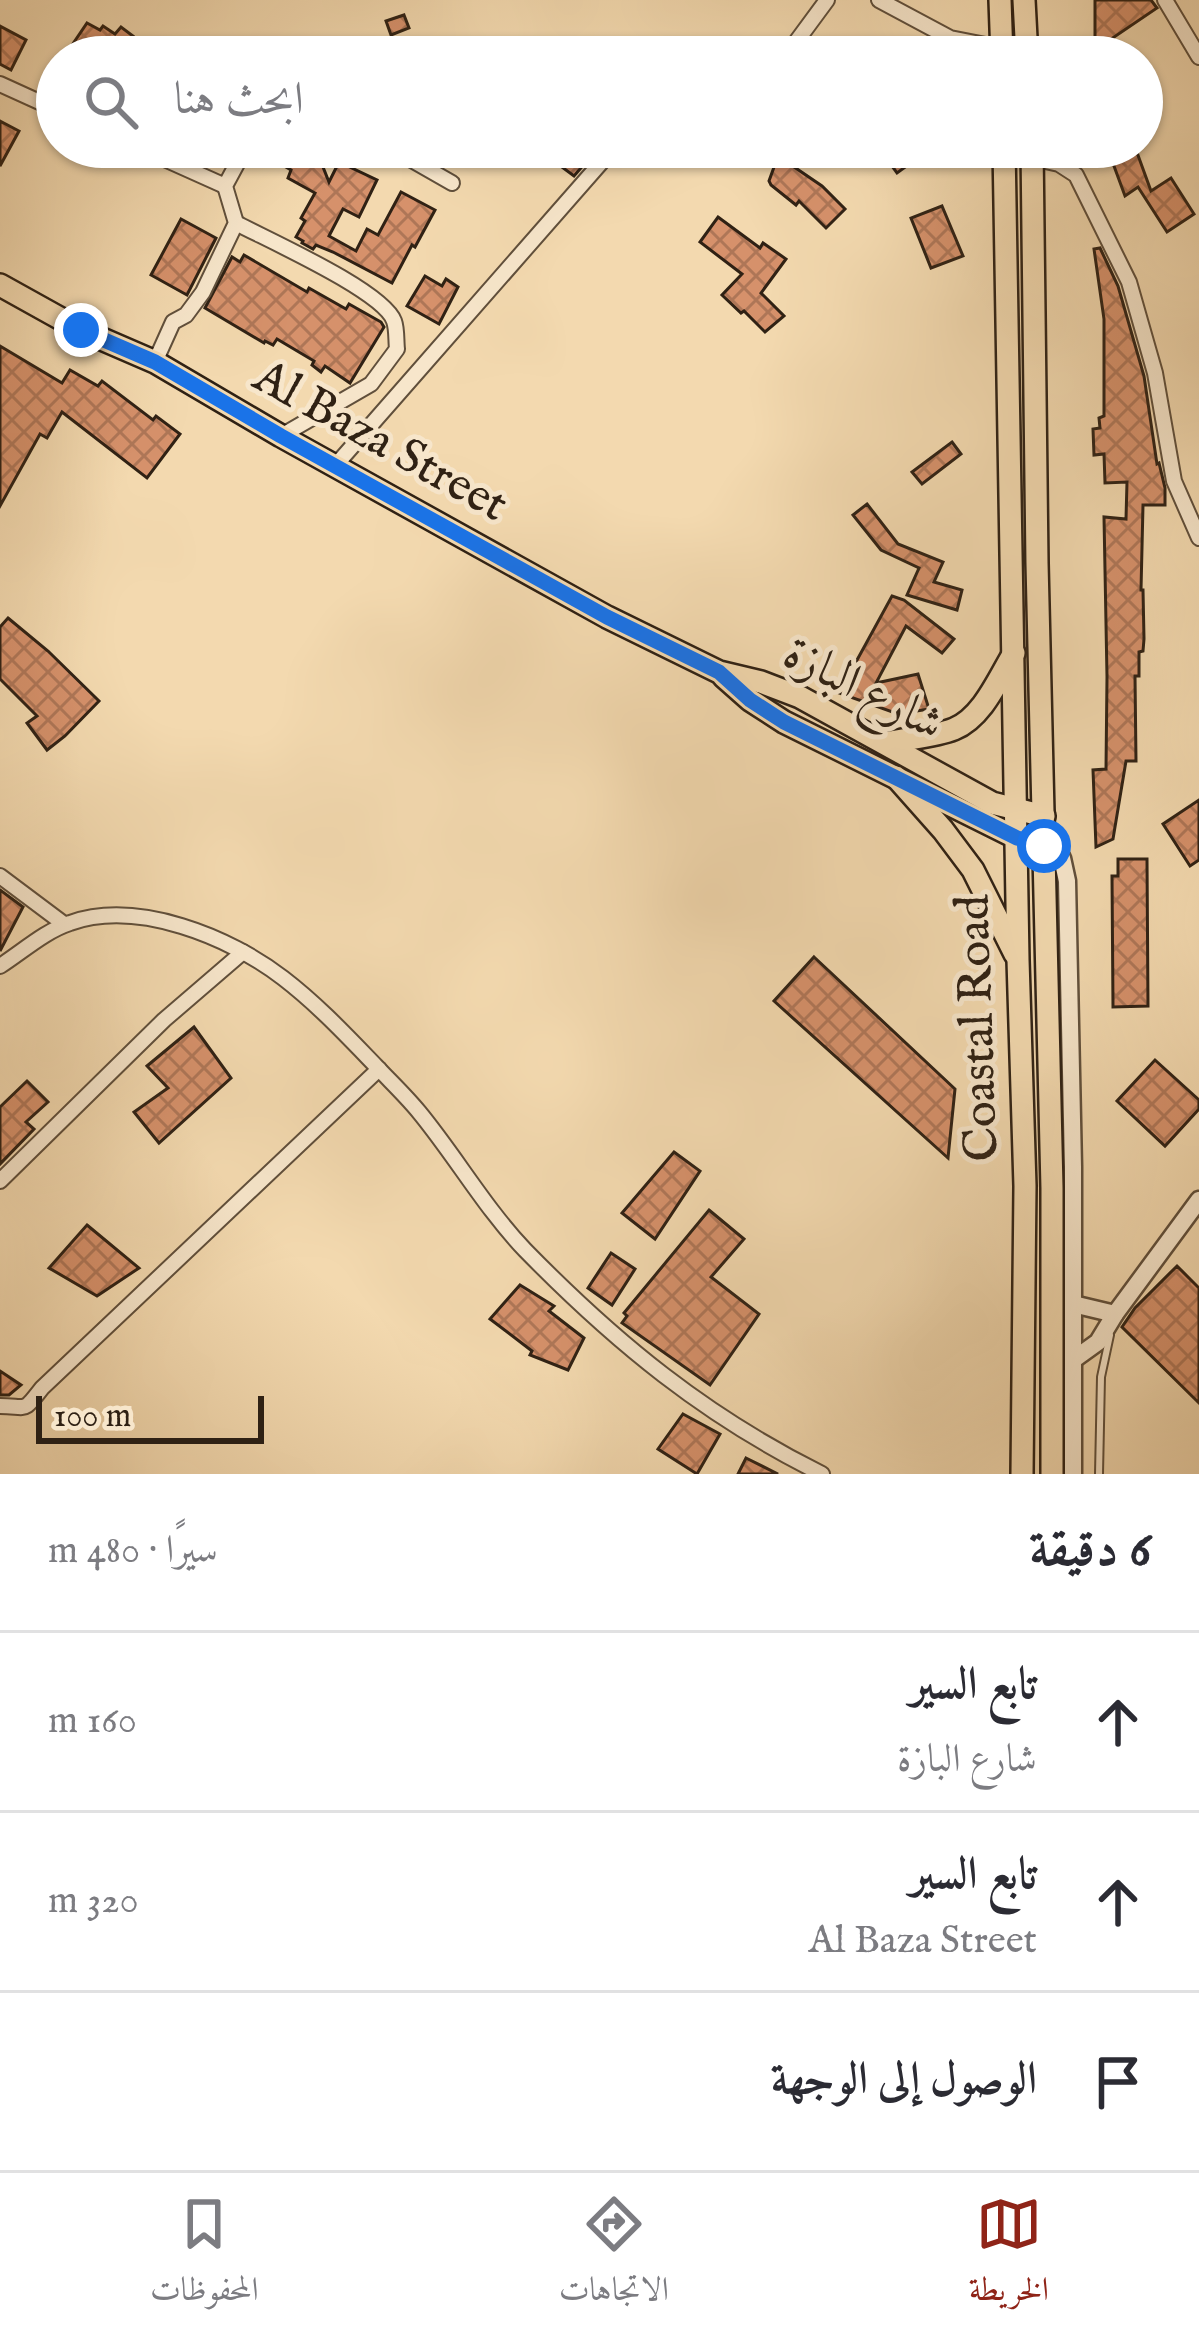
<!DOCTYPE html>
<html lang="ar">
<head>
<meta charset="utf-8">
<style>
	:root { --surface:#fff; --page:#f2f2f3; --text:#2b2b33; --muted:#7c7c81; --line:#e1e1e2; --accent:#8f2418 }
	body { margin:0; font-family:"IM FELL English",Amiri,serif; background:var(--page); color:var(--text); direction:rtl }
	.scale { position:absolute; left:36px; bottom:30px; width:228px; box-sizing:border-box; padding-left:12px; border:6px solid #2f2114; border-top:0; font-size:33px; line-height:42px; white-space:nowrap; color:#2f2114; -webkit-text-stroke:9px #f7e6cb; paint-order:stroke }
	.stop { position:absolute; width:36px; height:36px; margin:-27px; border:9px solid #1a73e8; border-radius:50%; background:#fff }
	.stop.end { background:#1a73e8; border-color:#fff; box-shadow:0 3px 12px #0008 }
	.list { margin:0; padding:0; list-style:none }
	h2 { display:flex; justify-content:space-between; align-items:center; height:156px; margin:0; padding:0 48px; font-size:51px }
	h2 small { font-size:39px; font-weight:400; color:var(--muted) }
	.list li { display:grid; grid-template-columns:78px 1fr auto; gap:36px; align-items:center; box-sizing:border-box; height:180px; padding:0 48px; border-top:3px solid var(--line) }
	.list b { display:block; font-size:45px; white-space:nowrap }
	.list p { margin:0; font-size:39px; white-space:nowrap; color:var(--muted) }
	.list em { font-size:39px; font-style:normal; color:var(--muted) }
	.icon { flex:none; width:66px; height:66px; fill:none; stroke:currentColor; stroke-width:2; stroke-linecap:round; stroke-linejoin:round }
	.map { position:relative; flex:none; width:1199px; height:1474px; overflow:hidden; direction:ltr }
	.search { position:absolute; background:var(--surface); box-shadow:0 3px 9px #0004; left:36px; right:36px; top:36px; height:132px; display:flex; align-items:center; gap:30px; box-sizing:border-box; padding:0 42px; border-radius:66px; color:var(--muted); font-size:45px }
	.sheet { height:696px; background:var(--surface) }
	nav { display:flex; justify-content:space-around; align-items:center; box-sizing:border-box; height:168px; border-top:3px solid var(--line); background:var(--surface); font-size:33px; color:var(--muted) }
	nav a { display:grid; justify-items:center; gap:6px }
	nav .on { color:var(--accent) }
	.map>svg:first-child { display:block }
	.building { fill:url(#building-cross-hatch); stroke:#2f2114; stroke-width:3 }
	.lines { fill:none; stroke-linecap:round; stroke-linejoin:round }
	.service-casing { stroke:#604f3b; stroke-width:10 }
	.minor-casing { stroke:#604f3b; stroke-width:18 }
	.tertiary-casing { stroke:#604f3b; stroke-width:21 }
	.primary-casing { stroke:#2f2114; stroke-width:26 }
	.trunk-casing { stroke:#2f2114; stroke-width:26 }
	.service { stroke:#f7e6cb; stroke-width:6 }
	.minor { stroke:#f7e6cb; stroke-width:14 }
	.tertiary { stroke:#f7e6cb; stroke-width:16 }
	.primary { stroke:#f3d9af; stroke-width:21 }
	.trunk { stroke:#f3d9af; stroke-width:21 }
	.route { stroke:#1a73e8; stroke-width:15 }
	.labels { text-anchor:middle; dominant-baseline:central; stroke-width:10; stroke-linejoin:round; paint-order:stroke }
	.street-label { font-size:48px; fill:#2f2114; stroke:#f7e6cb }
</style>
</head>
<body>
<div class="map">
<svg width="1199" height="1474" viewBox="0 0 1199 1474">
	<defs>
		<pattern id="building-cross-hatch" width="8" height="8" patternUnits="userSpaceOnUse" patternTransform="scale(3)"><rect width="8" height="8" fill="#d6916b"/><path d="M0 0l8 8M0 8l8-8" fill="none" stroke="#ae7657"/></pattern>
	</defs>
	<rect width="100%" height="100%" fill="#f3d9af"/>
	<filter id="stains"><feTurbulence type="fractalNoise" baseFrequency=".00167" numOctaves="4"/><feColorMatrix values="0 0 0 0 .2 0 0 0 0 .09 0 0 0 0 .02 0 0 0 .5 -.17"/></filter>
	<radialGradient id="worn" r=".72"><stop offset=".6" stop-color="#630" stop-opacity="0"/><stop offset="1" stop-color="#630" stop-opacity=".3"/></radialGradient>
	<!-- building -->
	<g class="building">
		<polygon points="1095,0 1151,0 1157,8 1095,50"/>
		<polygon points="404,15 409,28 391,35 386,21"/>
		<polygon points="87,23 100,30 103,26 115,34 121,27 133,36 118,57 64,57"/>
		<polygon points="0,26 26,40 11,70 0,64"/>
		<polygon points="0,121 19,131 0,166"/>
		<polygon points="280,147 315,147 329,182 339,162 377,180 359,217 343,209 329,236 356,251 367,229 378,235 401,192 435,210 415,247 412,245 392,283 333,252 316,245 313,249 302,243 303,241 296,237 305,221 301,218 315,193 288,178 291,170 272,159"/>
		<polygon points="535,147 599,147 574,176"/>
		<polygon points="749,147 782,147 770,163"/>
		<polygon points="878,147 933,147 897,173"/>
		<polygon points="1107,147 1135,147 1151,191 1171,178 1194,214 1167,232 1138,187 1125,196"/>
		<polygon points="778,156 822,186 845,209 826,228 799,201 796,205 771,185 769,181"/>
		<polygon points="942,206 963,256 931,268 911,218"/>
		<polygon points="718,217 760,248 763,243 786,259 761,293 784,316 765,332 744,311 741,313 722,295 742,274 700,242"/>
		<polygon points="181,219 216,238 187,295 151,275"/>
		<polygon points="1100,248 1118,286 1144,376 1157,464 1159,463 1165,488 1165,505 1143,505 1141,590 1143,590 1144,639 1143,651 1139,652 1139,676 1135,676 1136,761 1126,761 1113,839 1096,847 1093,770 1106,769 1107,677 1104,517 1126,519 1127,482 1105,483 1104,454 1094,455 1093,429 1100,428 1099,418 1104,416 1104,319 1094,249"/>
		<polygon points="244,255 307,292 309,288 346,309 349,304 381,322 384,327 350,383 325,366 321,372 312,365 314,361 277,339 273,345 265,341 264,343 205,308 232,257 240,262"/>
		<polygon points="425,276 442,286 446,279 458,287 439,324 407,306"/>
		<polygon points="0,346 62,383 70,370 98,386 102,381 153,420 156,416 180,434 147,478 62,412 47,438 40,434 0,506"/>
		<polygon points="952,442 961,454 922,484 912,472"/>
		<polygon points="867,504 898,544 943,562 934,582 962,590 957,610 907,595 919,568 881,550 853,515"/>
		<polygon points="892,596 904,600 954,639 942,653 906,626 876,683 918,674 929,709 898,714 839,693"/>
		<polygon points="8,618 48,651 99,701 65,736 47,750 27,723 37,716 0,679 0,627"/>
		<polygon points="1199,800 1199,860 1190,866 1163,824"/>
		<polygon points="1118,859 1147,859 1148,1006 1113,1007 1112,876 1118,876"/>
		<polygon points="0,890 23,907 0,951"/>
		<polygon points="814,957 955,1089 948,1158 774,1001"/>
		<polygon points="194,1027 231,1078 159,1143 134,1112 168,1088 147,1066"/>
		<polygon points="1155,1060 1199,1100 1199,1109 1165,1146 1117,1101"/>
		<polygon points="27,1081 48,1102 26,1122 34,1129 0,1164 0,1107"/>
		<polygon points="674,1152 700,1171 655,1239 622,1213"/>
		<polygon points="709,1210 744,1239 711,1277 759,1314 710,1385 622,1323 627,1316 624,1313"/>
		<polygon points="87,1225 139,1268 97,1296 49,1268"/>
		<polygon points="611,1253 635,1269 612,1305 588,1288"/>
		<polygon points="1177,1266 1199,1288 1199,1403 1122,1327 1135,1308"/>
		<polygon points="520,1285 554,1306 549,1311 584,1338 568,1370 530,1355 532,1351 490,1319"/>
		<polygon points="0,1371 21,1385 9,1395 0,1395"/>
		<polygon points="683,1414 720,1434 697,1474 658,1449"/>
		<polygon points="746,1458 778,1474 738,1474"/>
	</g>
	<g class="lines">
		<defs>
			<polyline id="service" points="1099,1474 1101,1377 1110,1335"/>
			<g id="minor">
				<polyline points="879,0 950,38 1001,48"/>
				<polyline points="1165,0 1199,57"/>
				<polyline points="785,57 827,0"/>
				<polyline points="0,84 57,110"/>
				<polyline points="138,147 225,186"/>
				<polyline points="389,147 452,183"/>
				<polyline points="713,154 718,147"/>
				<polyline points="1032,158 1059,164 1076,175 1129,282 1155,373 1174,481 1199,538"/>
				<path d="M 236,223 C 268,240 383,291 394,321 C 397,329 396,341 397,349 L 371,384 L 281,436"/>
				<polyline points="155,362 173,322 186,315 203,292 236,223 225,186 246,147"/>
				<polyline points="335,466 613,149"/>
				<polyline points="0,876 64,924"/>
				<path d="M 0,966 C 22,952 45,931 70,923 C 137,899 230,937 283,978 C 317,1004 346,1035 376,1066 C 390,1081 406,1096 419,1112 C 456,1157 485,1208 525,1250 C 616,1343 705,1416 822,1474"/>
				<polyline points="0,1181 164,1020 243,952"/>
				<path d="M 0,1406 C 28,1406 22,1414 42,1388 L 379,1069"/>
			</g>
			<g id="tertiary">
				<polyline points="1044,846 1062,858 1067,881 1073,1167 1073,1474"/>
				<polyline points="1073,1304 1115,1314"/>
				<polyline points="1073,1360 1098,1342 1115,1314 1199,1200"/>
			</g>
			<g id="primary">
				<polyline points="0,285 81,330 155,362 281,436 607,617 719,672 761,682 800,697 992,803 1044,816"/>
				<polyline points="724,677 750,700 784,722 1017,838 1044,846"/>
			</g>
			<g id="trunk">
				<polyline points="1000,0 1002,57"/>
				<polyline points="1024,0 1027,57"/>
				<polyline points="1004,147 1018,960 1025,1186 1022,1474"/>
				<polyline points="1032,147 1037,563 1052,1188 1052,1474"/>
				<path d="M 886,743 C 908,738 934,737 954,729 C 983,717 998,679 1014,653"/>
				<polyline points="896,777 943,830 973,870 1015,954"/>
			</g>
		</defs>
		<!-- service casing -->
		<use href="#service" class="service-casing"/>
		<!-- minor casing -->
		<use href="#minor" class="minor-casing"/>
		<!-- tertiary casing -->
		<use href="#tertiary" class="tertiary-casing"/>
		<!-- primary casing -->
		<use href="#primary" class="primary-casing"/>
		<!-- trunk casing -->
		<use href="#trunk" class="trunk-casing"/>
		<!-- service -->
		<use href="#service" class="service"/>
		<!-- minor -->
		<use href="#minor" class="minor"/>
		<!-- tertiary -->
		<use href="#tertiary" class="tertiary"/>
		<!-- primary -->
		<use href="#primary" class="primary"/>
		<!-- trunk -->
		<use href="#trunk" class="trunk"/>
	</g>
	<g class="lines">
		<!-- route -->
		<polyline class="route" points="81,330 155,362 281,436 607,617 719,672 750,700 784,722 1017,838 1044,846"/>
	</g>
	<g class="labels">
		<!-- street labels -->
		<g class="street-label">
			<text transform="translate(380 442) rotate(29)">Al Baza Street</text>
			<text transform="translate(863 690) rotate(27)">شارع البازة</text>
			<text transform="translate(979 1028) rotate(-92)">Coastal Road</text>
		</g>
	</g>
	<rect width="100%" height="100%" filter="url(#stains)"/>
	<rect width="100%" height="100%" fill="url(#worn)"/>
</svg>
<div class="scale">100 m</div>
<div class="stop" style="left:1044px;top:846px"></div>
<div class="stop end" style="left:81px;top:330px"></div>
<div class="search"><svg class="icon" aria-label="search" viewBox="0 0 24 24"><circle cx="10" cy="10" r="6"/><path d="M15 15l6 6"/></svg>ابحث هنا</div>
</div>
<section class="sheet">
<h2>6 دقيقة<small>سيرًا · 480 m</small></h2>
<ul class="list">
<li><svg class="icon" aria-label="ahead" viewBox="0 0 24 24"><path d="M12 20V5M6 11l6-6 6 6"/></svg><div><b>تابع السير</b><p>شارع البازة</p></div><em>160 m</em></li>
<li><svg class="icon" aria-label="ahead" viewBox="0 0 24 24"><path d="M12 20V5M6 11l6-6 6 6"/></svg><div><b>تابع السير</b><p>Al Baza Street</p></div><em>320 m</em></li>
<li><svg class="icon" aria-label="arrive" viewBox="0 0 24 24"><path d="M6 21V4h12l-3 4 3 4H6"/></svg><div><b>الوصول إلى الوجهة</b></div></li>
</ul>
</section>
<nav>
<a class="on"><svg class="icon" aria-label="map" viewBox="0 0 24 24"><path d="M3 6l6-2 6 2 6-2v14l-6 2-6-2-6 2zM9 4v14M15 6v14"/></svg>الخريطة</a>
<a><svg class="icon" aria-label="directions" viewBox="0 0 24 24"><path d="M12 3l9 9-9 9-9-9zM9 14v-3h6M13 9l2 2-2 2"/></svg>الاتجاهات</a>
<a><svg class="icon" aria-label="saved" viewBox="0 0 24 24"><path d="M7 4h10v16l-5-4-5 4z"/></svg>المحفوظات</a>
</nav>
</body>
</html>
